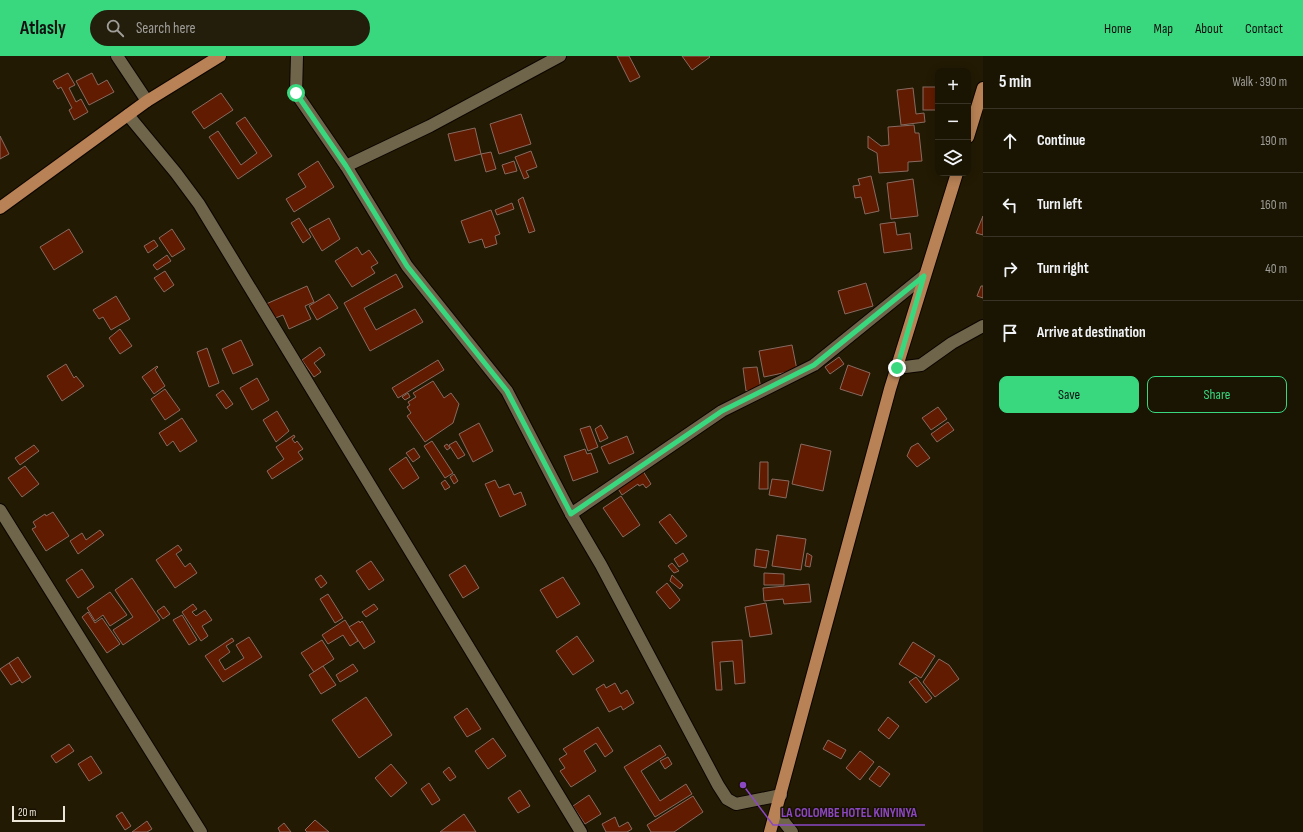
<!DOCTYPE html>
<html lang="en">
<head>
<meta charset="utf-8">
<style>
	:root { --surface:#1a1402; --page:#231d0c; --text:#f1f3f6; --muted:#9f9e99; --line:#383324; --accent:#39d87f }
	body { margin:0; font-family:"Sofia Sans Condensed",sans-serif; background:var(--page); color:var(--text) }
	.controls { position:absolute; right:12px; top:12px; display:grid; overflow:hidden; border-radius:8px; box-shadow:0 2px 10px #0003 }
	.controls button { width:36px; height:36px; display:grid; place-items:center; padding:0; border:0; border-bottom:1px solid var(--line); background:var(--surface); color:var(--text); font:20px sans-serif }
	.scale { position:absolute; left:12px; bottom:10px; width:53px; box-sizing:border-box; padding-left:4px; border:2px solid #ebe6d7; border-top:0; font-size:11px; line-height:14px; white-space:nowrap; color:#ebe6d7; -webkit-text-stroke:3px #191100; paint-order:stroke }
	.stop { position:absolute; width:12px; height:12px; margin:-9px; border:3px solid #39d87f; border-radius:50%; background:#fff }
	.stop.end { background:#39d87f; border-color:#fff; box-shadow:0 1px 4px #0008 }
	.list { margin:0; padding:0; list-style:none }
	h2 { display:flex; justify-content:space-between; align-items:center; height:52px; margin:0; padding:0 16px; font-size:17px }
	h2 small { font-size:13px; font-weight:400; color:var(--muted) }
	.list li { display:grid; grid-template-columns:26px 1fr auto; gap:12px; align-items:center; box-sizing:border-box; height:64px; padding:0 16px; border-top:1px solid var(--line) }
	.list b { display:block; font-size:15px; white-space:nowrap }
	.list em { font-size:13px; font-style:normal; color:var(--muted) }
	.actions { display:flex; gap:8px; padding:12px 16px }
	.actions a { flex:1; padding:9px 0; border:1px solid var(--accent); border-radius:8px; text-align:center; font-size:14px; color:var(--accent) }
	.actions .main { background:var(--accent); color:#111 }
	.icon { flex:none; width:22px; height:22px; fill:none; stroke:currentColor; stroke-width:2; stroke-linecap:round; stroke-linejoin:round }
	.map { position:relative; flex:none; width:983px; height:776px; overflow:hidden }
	header { display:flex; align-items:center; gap:24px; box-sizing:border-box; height:56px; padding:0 20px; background:var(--accent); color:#111 }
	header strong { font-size:19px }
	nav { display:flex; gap:22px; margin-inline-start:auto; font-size:14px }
	.search { width:280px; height:36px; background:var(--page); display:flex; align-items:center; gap:10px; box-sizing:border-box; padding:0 14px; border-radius:22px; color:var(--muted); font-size:15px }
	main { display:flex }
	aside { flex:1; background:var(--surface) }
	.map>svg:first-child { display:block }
	.building { fill:#611b00; stroke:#886a60 }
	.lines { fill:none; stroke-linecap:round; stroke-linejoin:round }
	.minor-casing { stroke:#0c0500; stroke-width:14 }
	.major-casing { stroke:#0c0500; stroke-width:14 }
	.minor { stroke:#6f654b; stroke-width:12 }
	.major { stroke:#b88256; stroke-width:12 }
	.route { stroke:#39d87f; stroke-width:5 }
	.leader { fill:none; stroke:#8c48c3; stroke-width:1.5 }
	.callout-dot { fill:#8c48c3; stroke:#191100; stroke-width:1.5 }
	.callout-label { font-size:13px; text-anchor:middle; font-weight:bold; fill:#8c48c3; stroke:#191100; stroke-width:3; stroke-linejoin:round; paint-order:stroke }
</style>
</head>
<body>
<header>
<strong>Atlasly</strong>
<div class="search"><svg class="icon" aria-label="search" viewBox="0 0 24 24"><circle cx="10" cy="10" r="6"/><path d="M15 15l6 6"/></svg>Search here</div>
<nav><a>Home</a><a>Map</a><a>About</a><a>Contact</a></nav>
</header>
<main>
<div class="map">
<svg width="983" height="776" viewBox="0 0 983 776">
	<rect width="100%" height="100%" fill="#221a03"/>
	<!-- building -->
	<g class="building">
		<polygon points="617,0 629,0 640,21 630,26"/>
		<polygon points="682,0 709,0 710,1 692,14"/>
		<polygon points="68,17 75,29 69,32 76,46 81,43 88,56 74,64 69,54 72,52 61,31 58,33 53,25"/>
		<polygon points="92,17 98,29 107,24 114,36 89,49 76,25"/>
		<rect x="923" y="31" width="15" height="23"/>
		<polygon points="913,32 916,58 924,57 925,66 901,69 897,34"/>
		<polygon points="221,37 233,54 204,73 192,56"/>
		<polygon points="521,58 531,88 499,98 490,68"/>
		<polygon points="245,61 272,100 238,123 209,81 218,75 241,109 257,97 236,67"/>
		<polygon points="914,69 915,77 919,77 922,105 908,106 908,115 879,117 877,97 868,92 868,80 881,90 889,89 888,71"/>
		<polygon points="475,72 481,98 455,105 448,78"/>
		<polygon points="0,80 9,98 0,103"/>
		<polygon points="531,95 537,111 526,115 529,121 524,123 515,101"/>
		<polygon points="491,96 496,113 486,116 481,98"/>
		<polygon points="318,105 334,131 294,156 286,143 306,131 298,118"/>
		<polygon points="514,105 517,115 505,118 502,109"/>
		<polygon points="871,120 879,155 865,158 861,141 855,142 853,130 860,129 858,123"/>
		<polygon points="913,123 918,160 891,163 887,127"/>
		<polygon points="523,141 535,175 529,177 518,144"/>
		<polygon points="512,147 514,153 497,159 495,154"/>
		<polygon points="491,154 500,178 495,180 497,188 485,192 482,183 469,187 461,165"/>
		<polygon points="983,160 983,179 976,177"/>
		<polygon points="299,162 311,181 303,187 291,167"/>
		<polygon points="329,162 340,183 322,195 309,173"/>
		<polygon points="895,166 897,179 910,177 912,193 884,197 880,168"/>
		<polygon points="69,173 83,196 54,214 40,191"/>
		<polygon points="172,173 185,193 172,201 159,182"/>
		<polygon points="154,184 158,190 148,197 144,190"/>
		<polygon points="357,191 362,199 369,194 378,207 371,211 375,217 352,231 335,205"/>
		<polygon points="167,199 171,205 157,214 153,209"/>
		<polygon points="165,215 174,229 164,236 154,222"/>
		<polygon points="396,218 403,231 364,252 376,274 415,253 423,266 370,295 344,247"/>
		<polygon points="866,227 873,250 845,258 838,235"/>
		<polygon points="307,230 314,246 305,250 311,263 289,273 283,259 273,263 266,248"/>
		<polygon points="981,230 983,230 983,242 977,240"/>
		<polygon points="329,238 338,252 317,264 309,250"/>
		<polygon points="116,240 130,263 111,274 103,261 99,263 93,254"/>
		<polygon points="120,273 132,290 120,298 109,282"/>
		<polygon points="241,284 253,309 233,318 222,293"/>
		<polygon points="792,289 797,314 764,321 759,295"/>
		<polygon points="320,291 325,299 314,307 321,316 314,321 302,304"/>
		<polygon points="207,292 219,327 209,331 197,296"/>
		<polygon points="839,301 844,308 830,318 825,311"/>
		<polygon points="438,304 444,314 398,342 392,332"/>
		<polygon points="66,308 74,322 76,320 84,330 62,345 47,320"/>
		<polygon points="848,309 870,317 862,340 840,333"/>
		<polygon points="157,310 158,311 155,314 165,330 154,338 142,321"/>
		<polygon points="757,311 761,333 746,335 743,312"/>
		<polygon points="257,322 269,344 252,354 240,332"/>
		<polygon points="433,325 444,342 451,337 459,348 453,367 425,386 407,360 411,357 407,351 410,349 408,346 416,341 413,337"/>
		<polygon points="165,333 180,354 165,364 151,343"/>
		<polygon points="223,334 233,348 226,353 216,339"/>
		<polygon points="408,337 410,341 405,344 402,341"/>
		<polygon points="938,351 947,363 931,374 922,362"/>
		<polygon points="277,355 289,375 276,386 263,364"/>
		<polygon points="182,362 197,385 180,396 173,385 167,390 159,377"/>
		<polygon points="948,366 954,374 937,386 931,378"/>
		<polygon points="479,367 493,395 473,406 459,378"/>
		<polygon points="601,369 608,382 600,386 595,373"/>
		<polygon points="590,370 598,391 588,395 580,373"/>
		<polygon points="294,379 295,381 292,383 295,387 297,385 303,393 298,396 303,403 272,423 267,415 284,403 276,391"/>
		<polygon points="627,380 634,397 609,408 601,391"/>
		<polygon points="432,385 453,417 445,422 424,390"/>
		<polygon points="456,385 465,399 458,403 449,389"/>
		<polygon points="918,387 930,402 917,411 907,400 911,391"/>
		<polygon points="447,388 450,392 447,394 444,390"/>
		<polygon points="801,388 831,395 823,435 792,428"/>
		<polygon points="34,389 39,395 20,409 15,402"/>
		<polygon points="414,392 420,401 413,406 406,397"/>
		<polygon points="585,393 587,398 591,397 598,416 573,425 564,400"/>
		<polygon points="406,401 419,422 403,433 389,413"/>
		<polygon points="760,406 768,406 768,433 759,433"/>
		<polygon points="25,410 39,428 22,441 8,422"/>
		<polygon points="643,415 651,428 646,432 643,428 639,430 638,428 622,439 617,431"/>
		<polygon points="454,418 458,425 454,428 450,421"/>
		<polygon points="772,423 789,425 786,442 769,439"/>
		<polygon points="445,424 450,431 445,434 441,427"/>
		<polygon points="495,424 499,432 509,428 514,439 521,436 526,449 500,461 485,428"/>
		<polygon points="621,440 640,469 623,481 603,452"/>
		<polygon points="53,456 69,480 46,495 32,473 36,471 33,466 45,458 46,460"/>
		<polygon points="670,458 687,480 676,488 659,466"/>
		<polygon points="100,474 104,479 78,498 70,485 82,477 86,484"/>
		<polygon points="777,479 806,483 801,514 772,510"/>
		<polygon points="178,489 182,494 176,498 185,511 190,507 197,517 175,532 156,504"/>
		<polygon points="756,493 769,495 766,512 754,510"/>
		<polygon points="683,497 688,505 679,511 674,503"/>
		<polygon points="807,497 812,500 810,511 805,510"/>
		<polygon points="371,505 384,524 369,534 356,515"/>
		<polygon points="672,507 679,515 674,517 668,510"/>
		<polygon points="465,509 479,532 463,542 449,519"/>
		<polygon points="82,513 94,531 78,542 66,524"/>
		<polygon points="764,517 784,518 784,529 764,529"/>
		<polygon points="321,519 327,527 321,532 315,523"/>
		<polygon points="672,519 683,529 680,533 670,525"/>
		<polygon points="563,521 580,548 557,562 540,534"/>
		<polygon points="132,522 160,564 123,589 113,574 133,561 115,534"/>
		<polygon points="667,527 680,544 670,553 656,536"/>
		<polygon points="809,528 811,546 784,548 783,543 764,545 763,532"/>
		<polygon points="110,536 127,559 110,570 103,559 95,565 87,552"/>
		<polygon points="328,538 343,562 335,567 320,543"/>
		<polygon points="766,547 772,578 750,581 745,551"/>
		<polygon points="193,548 197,553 192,556 196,560 205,554 212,564 202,570 208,580 201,585 182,556"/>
		<polygon points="374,548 378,553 366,561 362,556"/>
		<polygon points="164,550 170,558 163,563 157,555"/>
		<polygon points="88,556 95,567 102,562 120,588 107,597 82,561"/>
		<polygon points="182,559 197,584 189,589 173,564"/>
		<polygon points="345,564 358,585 350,590 343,579 328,588 322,579"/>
		<polygon points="359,565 360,567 362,565 375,586 364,593 349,571"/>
		<polygon points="577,580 594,605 573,619 556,595"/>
		<polygon points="249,581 262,601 223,626 205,600 232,582 234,585 226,590 230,596 219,604 225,614 244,602 236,589"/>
		<polygon points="322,584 334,603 314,616 301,597"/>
		<polygon points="742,584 745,627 735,628 733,605 720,606 722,634 716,634 712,586"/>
		<polygon points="913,586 935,600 921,622 899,608"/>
		<polygon points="18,601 31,621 22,627 9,607"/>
		<polygon points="939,603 949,609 959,623 935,641 923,626"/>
		<polygon points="9,607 20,624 11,629 0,613"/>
		<polygon points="353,608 358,615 340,626 336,619"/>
		<polygon points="323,610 336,629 321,638 309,619"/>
		<polygon points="916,621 932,642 926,647 909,626"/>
		<polygon points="615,627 621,638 627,634 634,647 623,654 621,650 609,656 596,633 604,628 606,632"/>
		<polygon points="366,641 392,679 359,702 332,664"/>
		<polygon points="467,652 481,673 467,681 454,661"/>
		<polygon points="888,661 899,670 889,683 878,674"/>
		<polygon points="598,671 613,695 605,701 596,687 584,695 596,715 571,731 560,715 565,712 559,703 567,698 563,693"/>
		<polygon points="493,682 506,700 488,713 475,695"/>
		<polygon points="828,684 846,694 841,703 823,693"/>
		<polygon points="69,688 74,695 56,707 51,700"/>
		<polygon points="660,689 666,699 641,715 660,745 686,728 692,738 655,761 624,711"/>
		<polygon points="860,695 874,706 860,724 846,712"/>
		<polygon points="91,700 102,717 89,725 78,708"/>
		<polygon points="668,701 672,708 665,713 660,705"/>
		<polygon points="391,708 407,727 391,741 375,722"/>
		<polygon points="879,710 890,718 880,731 869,723"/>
		<polygon points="449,711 456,721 450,725 443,716"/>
		<polygon points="429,727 440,744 432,749 421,733"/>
		<polygon points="520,734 530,750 518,757 508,742"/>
		<polygon points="589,739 601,758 585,768 573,750"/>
		<polygon points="693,740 703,756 674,776 651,776 647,769"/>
		<polygon points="122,756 131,770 125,774 116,760"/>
		<polygon points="464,758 476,776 440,776"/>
		<polygon points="615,761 619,771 628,766 632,773 627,776 606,776 602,768"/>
		<polygon points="315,764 329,776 307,776 305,774"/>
		<polygon points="147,765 152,773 147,776 132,776"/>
		<polygon points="284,767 291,776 280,776 278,772"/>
	</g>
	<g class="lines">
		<defs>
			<g id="minor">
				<polyline points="117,0 147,45"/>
				<polyline points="297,0 296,37 346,110 407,210 507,335 571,458 601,509 718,729 727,743 736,748 781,739"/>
				<polyline points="128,59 176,117 199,148 581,776"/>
				<polyline points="346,110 430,70 560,0"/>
				<polyline points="897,312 921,309 952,287 983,270"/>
				<polyline points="0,454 201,776"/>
				<polyline points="571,458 722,355 814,309 924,220"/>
				<polyline points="776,756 792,776"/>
			</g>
			<g id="major">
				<polyline points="968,81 983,32"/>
				<polyline points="0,152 147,45 220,0"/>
				<polyline points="770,776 890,333 957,117"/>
			</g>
		</defs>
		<!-- minor casing -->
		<use href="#minor" class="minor-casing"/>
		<!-- major casing -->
		<use href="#major" class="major-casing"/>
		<!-- minor -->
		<use href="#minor" class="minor"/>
		<!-- major -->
		<use href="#major" class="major"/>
	</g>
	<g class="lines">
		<!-- route -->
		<polyline class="route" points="296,37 346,110 407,210 507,335 571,458 722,355 814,309 924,220 897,312"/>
	</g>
	<!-- callouts -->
	<path class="leader" d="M743 729L773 769H925"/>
	<circle class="callout-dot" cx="743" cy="729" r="4"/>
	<g class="callout-label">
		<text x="849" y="761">LA COLOMBE HOTEL KINYINYA</text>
	</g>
</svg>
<div class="controls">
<button>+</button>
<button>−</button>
<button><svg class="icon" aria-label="layers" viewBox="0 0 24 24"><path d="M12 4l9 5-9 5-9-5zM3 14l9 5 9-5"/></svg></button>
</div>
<div class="scale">20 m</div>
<div class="stop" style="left:296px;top:37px"></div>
<div class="stop end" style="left:897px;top:312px"></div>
</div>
<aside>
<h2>5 min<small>Walk · 390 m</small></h2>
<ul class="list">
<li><svg class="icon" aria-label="ahead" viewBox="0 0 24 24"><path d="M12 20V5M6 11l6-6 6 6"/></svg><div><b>Continue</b></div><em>190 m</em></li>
<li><svg class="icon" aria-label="left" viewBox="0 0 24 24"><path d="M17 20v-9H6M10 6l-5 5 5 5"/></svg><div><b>Turn left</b></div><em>160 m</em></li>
<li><svg class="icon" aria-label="right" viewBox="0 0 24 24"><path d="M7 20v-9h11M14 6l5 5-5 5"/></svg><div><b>Turn right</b></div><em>40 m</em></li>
<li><svg class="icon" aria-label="arrive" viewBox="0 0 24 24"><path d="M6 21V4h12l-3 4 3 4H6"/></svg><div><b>Arrive at destination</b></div></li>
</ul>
<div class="actions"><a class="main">Save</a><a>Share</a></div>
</aside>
</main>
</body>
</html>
